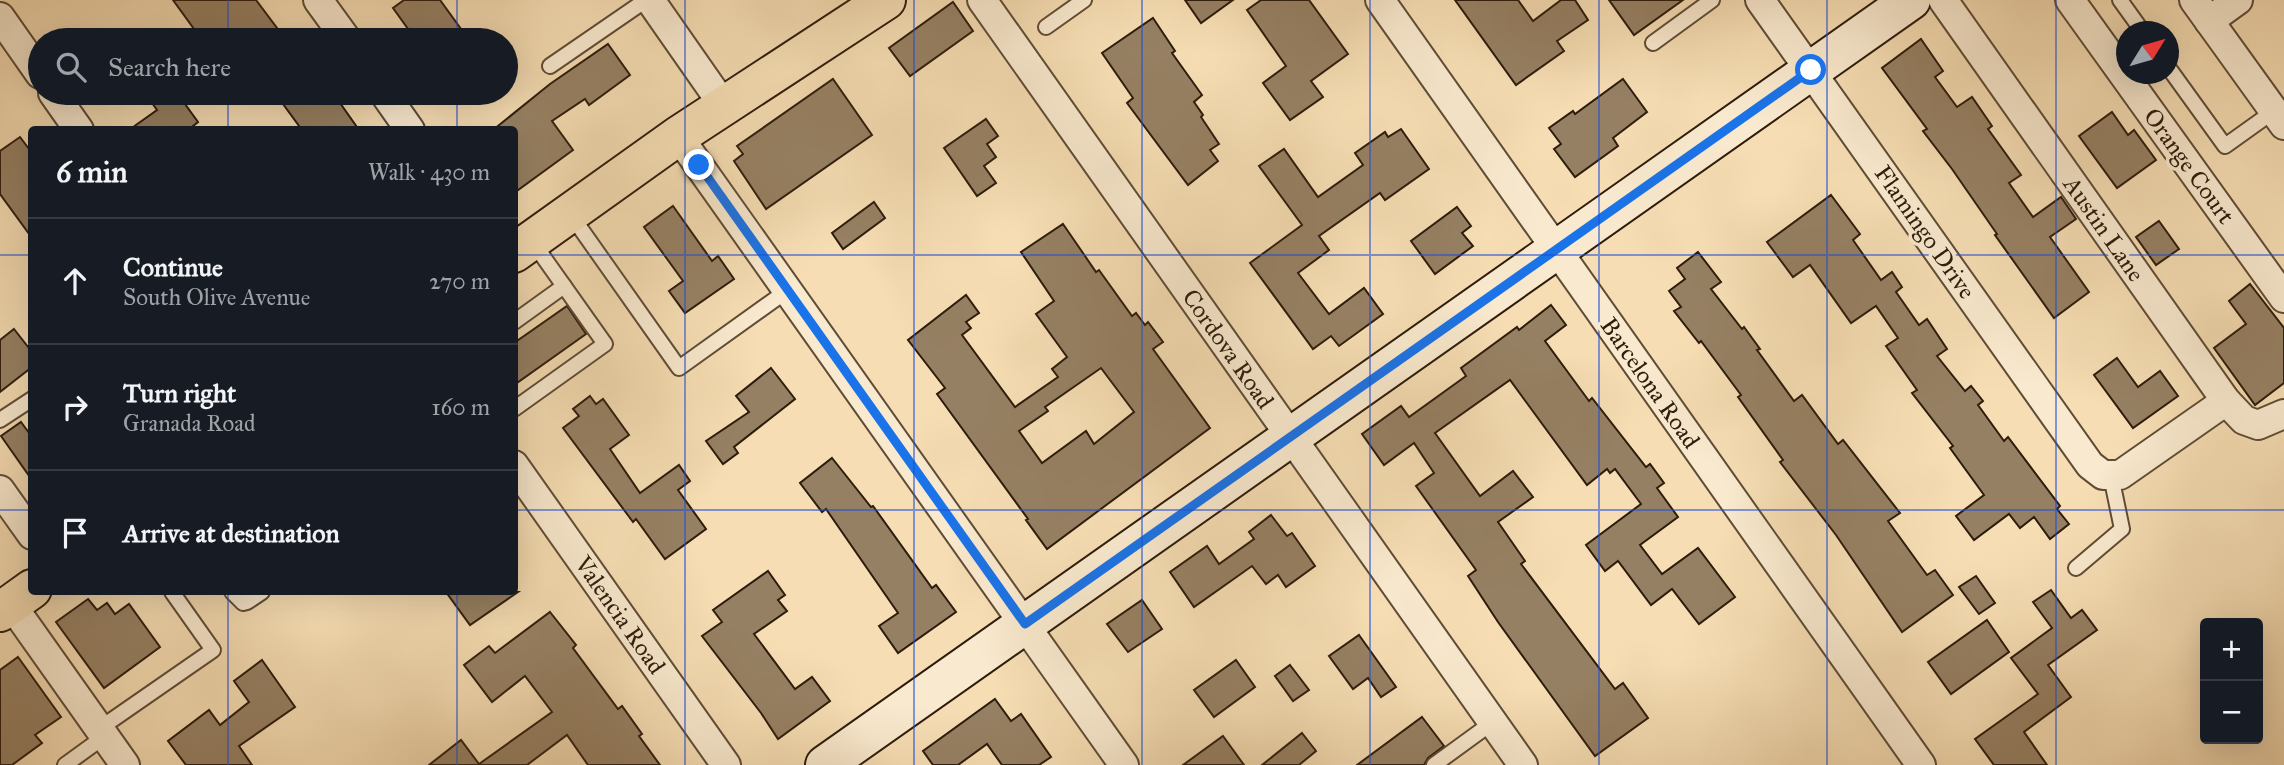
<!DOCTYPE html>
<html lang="en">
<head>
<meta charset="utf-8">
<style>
	:root { --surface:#171b24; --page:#20242c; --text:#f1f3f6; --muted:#9ea1a6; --line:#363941 }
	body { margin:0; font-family:"IM FELL Great Primer",serif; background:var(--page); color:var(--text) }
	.controls { position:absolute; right:21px; bottom:21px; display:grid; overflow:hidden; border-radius:7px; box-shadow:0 7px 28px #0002 }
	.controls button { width:63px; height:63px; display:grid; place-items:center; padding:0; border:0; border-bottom:2px solid var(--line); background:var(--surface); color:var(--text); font:35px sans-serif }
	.compass { position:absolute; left:2116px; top:21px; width:63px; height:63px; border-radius:50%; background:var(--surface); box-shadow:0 7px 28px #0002; rotate:53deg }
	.stop { position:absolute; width:21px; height:21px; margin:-16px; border:5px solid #1a73e8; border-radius:50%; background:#fff }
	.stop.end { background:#1a73e8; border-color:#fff; box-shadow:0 2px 7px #0008 }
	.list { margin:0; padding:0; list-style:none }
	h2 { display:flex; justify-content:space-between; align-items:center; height:91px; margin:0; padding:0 28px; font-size:30px }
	h2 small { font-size:23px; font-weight:400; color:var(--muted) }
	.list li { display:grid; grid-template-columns:46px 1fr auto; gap:21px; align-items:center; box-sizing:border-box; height:126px; padding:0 28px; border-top:2px solid var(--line) }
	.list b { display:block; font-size:26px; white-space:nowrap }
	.list p { margin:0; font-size:23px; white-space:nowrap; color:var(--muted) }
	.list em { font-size:23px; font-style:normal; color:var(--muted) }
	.icon { flex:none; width:38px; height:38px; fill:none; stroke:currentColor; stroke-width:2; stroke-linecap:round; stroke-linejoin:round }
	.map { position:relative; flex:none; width:2284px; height:765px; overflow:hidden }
	.search { position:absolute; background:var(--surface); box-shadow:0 7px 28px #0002; left:28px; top:28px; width:490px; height:77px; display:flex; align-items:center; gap:18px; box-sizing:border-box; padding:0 24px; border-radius:38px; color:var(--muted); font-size:26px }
	.panel { position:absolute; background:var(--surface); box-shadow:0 7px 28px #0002; left:28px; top:126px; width:490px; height:469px; border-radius:7px }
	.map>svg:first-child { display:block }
	.building { fill:#968063; stroke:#2d1c0c; stroke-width:2; fill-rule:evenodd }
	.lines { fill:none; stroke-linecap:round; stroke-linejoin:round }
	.lane-casing { stroke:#5f4c36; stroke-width:18 }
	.street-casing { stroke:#5f4c36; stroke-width:32 }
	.secondary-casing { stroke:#2d1c0c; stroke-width:42 }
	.primary-casing { stroke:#2d1c0c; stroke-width:42 }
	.lane { stroke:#f9e9ce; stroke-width:14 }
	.street { stroke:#f9e9ce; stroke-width:28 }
	.secondary { stroke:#f9e9ce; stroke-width:38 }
	.primary { stroke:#f6ddb3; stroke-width:38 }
	.route { stroke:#1a73e8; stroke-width:9 }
	.grid { fill:none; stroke:#1d4ed8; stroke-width:2; stroke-opacity:0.55 }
	.labels { text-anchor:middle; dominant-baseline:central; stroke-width:7; stroke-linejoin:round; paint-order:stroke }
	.street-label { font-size:24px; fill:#2d1c0c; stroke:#f9e9ce }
</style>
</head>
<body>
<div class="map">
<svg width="2284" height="765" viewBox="0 0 2284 765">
	<rect width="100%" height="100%" fill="#f6ddb3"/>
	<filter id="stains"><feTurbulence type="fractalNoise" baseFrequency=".00286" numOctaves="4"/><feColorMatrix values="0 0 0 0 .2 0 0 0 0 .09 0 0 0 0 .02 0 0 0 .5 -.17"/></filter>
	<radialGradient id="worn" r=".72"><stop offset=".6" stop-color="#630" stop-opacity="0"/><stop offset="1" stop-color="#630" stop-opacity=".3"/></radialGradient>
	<!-- building -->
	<g class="building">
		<polygon points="173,0 256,0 286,40 202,40"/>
		<polygon points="404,0 440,0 469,40 416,40 393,8"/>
		<polygon points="1185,0 1233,0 1201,23"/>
		<polygon points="1261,0 1309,0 1348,54 1311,81 1323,97 1290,120 1263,83 1286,66 1247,10"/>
		<polygon points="1455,0 1518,0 1533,21 1561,0 1575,0 1588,20 1557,41 1564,51 1516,85"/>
		<polygon points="1609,0 1683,0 1634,35"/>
		<polygon points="953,2 973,31 910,76 889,48"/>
		<polygon points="1153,18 1175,51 1172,53 1202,95 1194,102 1203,115 1201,117 1219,144 1210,150 1218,161 1188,185 1127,103 1133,98 1102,53"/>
		<polygon points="1921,39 1943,71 1935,77 1957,107 1972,97 1992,126 1988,129 2021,175 2009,183 2033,217 2061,197 2076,219 2050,237 2089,292 2054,318 1995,235 1997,234 1952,169 1923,131 1927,129 1882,68"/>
		<polygon points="608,44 630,75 589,105 585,99 552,121 573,150 514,193 514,130 493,130 550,84"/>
		<polygon points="833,79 872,135 766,209 734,161 743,154 737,146"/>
		<polygon points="1623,79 1647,112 1613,138 1618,146 1575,177 1554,149 1561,144 1549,128 1573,111 1575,114"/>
		<polygon points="145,93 177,93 198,122 188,130 129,130 157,110"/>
		<polygon points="275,93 333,93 359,130 302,130"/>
		<polygon points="2112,112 2128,135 2134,130 2156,160 2117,188 2079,136"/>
		<polygon points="986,119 998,136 987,144 996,157 984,166 996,183 977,196 944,148"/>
		<polygon points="1401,129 1429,169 1385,200 1380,193 1319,236 1329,250 1298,273 1329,314 1364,288 1383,314 1339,346 1331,336 1313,349 1250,263 1302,225 1259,166 1284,149 1318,197 1363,165 1355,153 1385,132 1388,137"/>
		<polygon points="20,137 32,153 32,238 0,194 0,151"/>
		<polygon points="1831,195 1860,234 1853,240 1881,280 1892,272 1902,287 1896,292 1919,325 1927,319 1947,349 1937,356 1965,391 1971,386 1983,401 1978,405 2004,441 2008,437 2060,506 2057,509 2069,524 2050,539 2034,517 2020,528 2009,514 1974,540 1956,516 1984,495 1950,448 1953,446 1912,393 1917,390 1886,346 1898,338 1876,306 1851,323 1810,265 1793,277 1767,242"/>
		<polygon points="874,202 885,218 843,249 832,233"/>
		<polygon points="673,206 712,261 718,256 734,279 685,313 669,291 683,281 644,227"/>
		<polygon points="1457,207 1471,226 1462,233 1473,246 1435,274 1411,241"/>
		<polygon points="2159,221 2179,249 2156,265 2136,237"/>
		<path d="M 1063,224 L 1096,272 L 1099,270 L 1132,316 L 1136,313 L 1145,325 L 1148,322 L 1163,342 L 1153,349 L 1210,428 L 1047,549 L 1026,520 L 1028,519 L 937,394 L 945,388 L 908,340 L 966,295 L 979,313 L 966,322 L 971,328 L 962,335 L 1015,407 L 1058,377 L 1052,369 L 1067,357 L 1036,314 L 1054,301 L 1021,252 ZM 1101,368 L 1134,412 L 1094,444 L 1086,431 L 1042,463 L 1019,431 L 1048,411 L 1045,407 Z"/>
		<polygon points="1698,252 1721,282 1711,289 1742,329 1744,327 1760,349 1757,350 1794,401 1802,395 1838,444 1843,440 1900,513 1888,521 1927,575 1935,570 1953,595 1902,632 1836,535 1780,462 1783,460 1738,397 1741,395 1701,341 1699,343 1674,311 1681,307 1669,291 1685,279 1677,268"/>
		<polygon points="2250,284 2284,328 2284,383 2255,405 2214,348 2246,324 2229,301"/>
		<polygon points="1551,305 1566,325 1545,341 1589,401 1592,398 1646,467 1650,464 1664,483 1657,488 1678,517 1640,545 1662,574 1698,548 1735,597 1699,624 1672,589 1651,605 1618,561 1605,571 1586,545 1641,504 1615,469 1610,473 1607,469 1587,485 1510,380 1435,433 1480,496 1513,471 1533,497 1498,522 1525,561 1521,564 1615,689 1623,683 1648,718 1595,756 1498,622 1468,576 1476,570 1416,486 1434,473 1414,443 1384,465 1362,434 1401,406 1409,417 1466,376 1461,368 1517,327 1519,330"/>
		<polygon points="567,306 586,334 514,385 514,343"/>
		<polygon points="14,329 32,352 32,367 0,392 0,340"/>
		<polygon points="2117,358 2138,387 2160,371 2178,396 2133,428 2094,375"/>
		<polygon points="771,368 795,399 734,447 738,453 723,464 706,441 749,412 736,396"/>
		<polygon points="590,396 596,404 603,399 629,435 610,449 640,493 679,465 690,481 678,490 706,529 665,559 636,519 633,522 563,428 579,416 573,409"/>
		<polygon points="21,422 32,437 32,480 1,436"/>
		<polygon points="832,458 871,507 873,506 932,588 936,585 956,612 898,653 879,626 898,613 826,509 822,512 800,483"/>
		<polygon points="1271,515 1287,536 1292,533 1315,566 1286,587 1278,575 1266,584 1252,566 1194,607 1170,572 1207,546 1219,564 1254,539 1249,532"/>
		<polygon points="768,571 785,595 778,600 787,611 754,634 795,689 812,677 830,701 778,739 761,713 702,636 722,622 713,610"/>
		<polygon points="1976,576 1995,603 1979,614 1959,587"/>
		<polygon points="2051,590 2071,618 2082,610 2097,630 2048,665 2071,697 2024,732 2047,765 1994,765 1975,739 2038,694 2011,658 2052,628 2033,602"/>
		<polygon points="446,592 518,592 470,625"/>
		<polygon points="88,599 97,610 107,603 115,614 129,604 160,647 104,688 56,622"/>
		<polygon points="1142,600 1162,629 1128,652 1107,624"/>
		<polygon points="550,612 576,645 573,648 618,709 622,706 642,734 639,736 660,765 588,765 567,735 527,765 429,765 461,740 479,764 552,712 525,676 492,702 464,665 489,646 495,653"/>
		<polygon points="1987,620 2009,652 1951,694 1928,662"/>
		<polygon points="1359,635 1396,687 1381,697 1368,678 1353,689 1329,656"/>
		<polygon points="18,657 61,717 35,735 42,743 12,765 0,765 0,670"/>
		<polygon points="262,660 295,707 239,746 252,765 186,765 168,741 209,710 220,725 249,702 234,681"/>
		<polygon points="1236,660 1255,687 1214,717 1194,690"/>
		<polygon points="1290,665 1309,690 1293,701 1275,676"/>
		<polygon points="995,699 1011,721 1021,714 1051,757 1039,765 1002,765 987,744 958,765 933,765 923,751"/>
		<polygon points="1422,717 1444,746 1428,758 1424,765 1357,765"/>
		<polygon points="1302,733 1316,751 1299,765 1262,765"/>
		<polygon points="1223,736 1244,765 1183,765"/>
	</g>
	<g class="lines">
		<defs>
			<g id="lane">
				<polyline points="2120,0 2143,32"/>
				<polyline points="1046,27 1084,0"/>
				<polyline points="1653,43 1712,0"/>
				<polyline points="550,66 646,0"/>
				<polyline points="2168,67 2225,146 2274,111"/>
				<polyline points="571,215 679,368 788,290"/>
				<polyline points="514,322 564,286"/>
				<polyline points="514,409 605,344 532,241"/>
				<polyline points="0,420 32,399"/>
				<polyline points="2076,568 2122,529 2111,476"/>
				<polyline points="232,592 243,603 247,602 262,592"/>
				<polyline points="99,729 213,650 172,592"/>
				<polyline points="65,765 105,736"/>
				<polyline points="1434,765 1493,722"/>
			</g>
			<g id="street">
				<polyline points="318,0 347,40"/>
				<polyline points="650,0 724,106"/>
				<polyline points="982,0 1523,765"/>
				<polyline points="1380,0 1921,765"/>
				<polyline points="1760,0 2090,465 2103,475 2120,475 2226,401"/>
				<polyline points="1943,0 2226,401 2244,420 2258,425 2284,414"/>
				<polyline points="2070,0 2284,298"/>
				<polyline points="2194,0 2284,125"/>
				<polyline points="0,17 40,74"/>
				<polyline points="2209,21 2238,0"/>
				<polyline points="53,93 79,130"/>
				<polyline points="384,93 410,130"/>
				<polyline points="678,136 1124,765"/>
				<polyline points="514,465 726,765"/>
				<polyline points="0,490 32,535"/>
				<polyline points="11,604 125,765"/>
			</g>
			<polyline id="secondary" points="825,765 1911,0"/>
			<g id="primary">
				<polyline points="514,253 678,136 886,0"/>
				<polyline points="0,612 32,589"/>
			</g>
		</defs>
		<!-- lane casing -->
		<use href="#lane" class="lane-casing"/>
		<!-- street casing -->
		<use href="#street" class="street-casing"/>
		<!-- secondary casing -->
		<use href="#secondary" class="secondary-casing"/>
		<!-- primary casing -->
		<use href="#primary" class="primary-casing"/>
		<!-- lane -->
		<use href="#lane" class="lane"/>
		<!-- street -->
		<use href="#street" class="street"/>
		<!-- secondary -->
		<use href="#secondary" class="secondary"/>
		<!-- primary -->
		<use href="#primary" class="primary"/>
	</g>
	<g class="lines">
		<!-- route -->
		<polyline class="route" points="699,165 1025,624 1811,70"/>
	</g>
	<!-- grid -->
	<path class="grid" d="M 228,0 L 228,40M 457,0 L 457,40M 685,0 L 685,765M 914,0 L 914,765M 1142,0 L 1142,765M 1370,0 L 1370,765M 1599,0 L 1599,765M 1827,0 L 1827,765M 2056,0 L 2056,765M 228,93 L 228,130M 457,93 L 457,130M 0,255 L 32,255M 514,255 L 2284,255M 0,510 L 32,510M 514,510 L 2284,510M 228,592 L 228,765M 457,592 L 457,765"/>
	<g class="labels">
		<!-- street labels -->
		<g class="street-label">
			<text transform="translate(2189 166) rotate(54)">Orange Court</text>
			<text transform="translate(2104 229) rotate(55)">Austin Lane</text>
			<text transform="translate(1925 232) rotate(55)">Flamingo Drive</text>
			<text transform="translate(1228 349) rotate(55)">Cordova Road</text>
			<text transform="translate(1650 383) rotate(55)">Barcelona Road</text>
			<text transform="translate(620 615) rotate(55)">Valencia Road</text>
		</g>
	</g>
	<rect width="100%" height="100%" filter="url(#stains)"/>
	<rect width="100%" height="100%" fill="url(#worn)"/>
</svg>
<div class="controls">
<button>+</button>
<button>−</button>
</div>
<svg class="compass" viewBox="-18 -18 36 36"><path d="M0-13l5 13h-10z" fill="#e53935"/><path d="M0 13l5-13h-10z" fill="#9ea1a6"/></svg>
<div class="stop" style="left:1811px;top:70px"></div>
<div class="stop end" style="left:699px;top:165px"></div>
<div class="search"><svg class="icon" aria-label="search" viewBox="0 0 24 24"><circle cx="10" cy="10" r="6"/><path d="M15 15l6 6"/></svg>Search here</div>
<section class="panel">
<h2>6 min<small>Walk · 430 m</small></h2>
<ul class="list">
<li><svg class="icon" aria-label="ahead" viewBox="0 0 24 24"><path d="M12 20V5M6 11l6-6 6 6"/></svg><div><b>Continue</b><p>South Olive Avenue</p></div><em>270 m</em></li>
<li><svg class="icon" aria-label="right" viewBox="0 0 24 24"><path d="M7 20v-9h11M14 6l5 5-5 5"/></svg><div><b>Turn right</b><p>Granada Road</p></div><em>160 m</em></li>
<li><svg class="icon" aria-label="arrive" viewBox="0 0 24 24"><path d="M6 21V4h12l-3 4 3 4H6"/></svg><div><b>Arrive at destination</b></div></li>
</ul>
</section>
</div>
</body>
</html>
